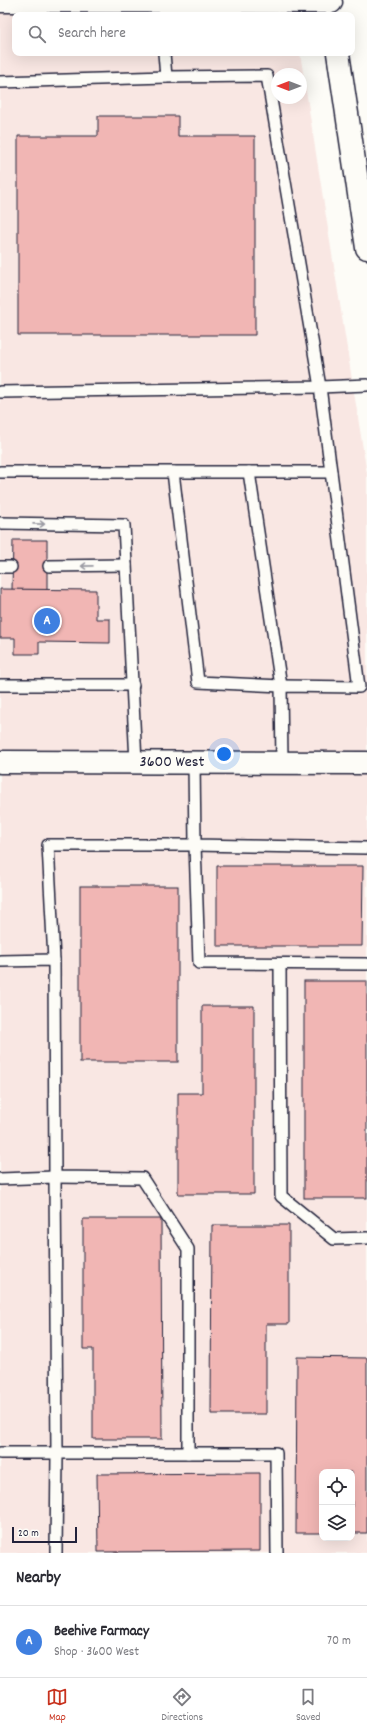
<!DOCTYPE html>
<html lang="en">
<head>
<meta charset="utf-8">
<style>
	:root { --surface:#fff; --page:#f2f2f3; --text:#2b2b33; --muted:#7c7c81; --line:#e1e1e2; --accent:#c8321e }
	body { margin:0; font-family:Dekko,sans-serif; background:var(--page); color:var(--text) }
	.controls { position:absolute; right:12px; bottom:12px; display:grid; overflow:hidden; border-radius:8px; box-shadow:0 4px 16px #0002 }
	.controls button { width:36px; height:36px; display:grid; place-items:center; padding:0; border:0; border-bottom:1px solid var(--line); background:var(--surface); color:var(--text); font:20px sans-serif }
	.compass { position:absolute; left:271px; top:68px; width:36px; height:36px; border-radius:50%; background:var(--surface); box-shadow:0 4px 16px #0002; rotate:270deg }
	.scale { position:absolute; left:12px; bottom:10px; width:65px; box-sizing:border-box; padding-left:4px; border:2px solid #22223b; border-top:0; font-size:11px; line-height:14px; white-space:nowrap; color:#22223b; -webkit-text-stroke:3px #fdfcf7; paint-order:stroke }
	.you { position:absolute; left:224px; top:754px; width:14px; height:14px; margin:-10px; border:3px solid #fff; border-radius:50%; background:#1a73e8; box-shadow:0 0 0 6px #1a73e833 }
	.badge { display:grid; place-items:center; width:26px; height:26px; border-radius:50%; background:var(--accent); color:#fff; font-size:13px; font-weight:700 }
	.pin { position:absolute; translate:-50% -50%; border:2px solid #fff; box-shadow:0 1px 4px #0006 }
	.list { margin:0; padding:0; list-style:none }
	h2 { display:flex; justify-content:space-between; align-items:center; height:52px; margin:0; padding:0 16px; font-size:17px }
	h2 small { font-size:13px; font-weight:400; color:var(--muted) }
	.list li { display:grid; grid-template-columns:26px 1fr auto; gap:12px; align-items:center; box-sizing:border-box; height:72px; padding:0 16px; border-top:1px solid var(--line) }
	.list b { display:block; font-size:15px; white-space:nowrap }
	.list p { margin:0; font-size:13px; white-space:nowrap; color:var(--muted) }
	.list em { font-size:13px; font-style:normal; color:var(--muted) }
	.icon { flex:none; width:22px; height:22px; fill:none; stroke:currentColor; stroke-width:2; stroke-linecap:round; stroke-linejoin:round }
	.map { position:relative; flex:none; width:367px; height:1553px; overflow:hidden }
	.search { position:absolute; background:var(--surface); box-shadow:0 4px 16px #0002; left:12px; right:12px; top:12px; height:44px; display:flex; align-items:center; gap:10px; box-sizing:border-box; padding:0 14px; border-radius:8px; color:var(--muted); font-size:15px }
	.sheet { height:124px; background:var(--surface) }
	nav { display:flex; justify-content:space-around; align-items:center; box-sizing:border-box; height:56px; border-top:1px solid var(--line); background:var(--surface); font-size:11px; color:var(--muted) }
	nav a { display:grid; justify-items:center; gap:2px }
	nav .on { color:var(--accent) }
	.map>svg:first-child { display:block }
	.built { fill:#f9e7e3; fill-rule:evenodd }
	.building { fill:#f1b6b4; stroke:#22223b }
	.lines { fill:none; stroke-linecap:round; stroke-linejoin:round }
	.lane-casing { stroke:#22223b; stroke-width:14 }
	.street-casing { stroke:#22223b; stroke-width:25 }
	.lane { stroke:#fdfcf7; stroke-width:11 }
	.street { stroke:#fdfcf7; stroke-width:22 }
	.oneway { stroke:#9a9aa2 }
	.labels { text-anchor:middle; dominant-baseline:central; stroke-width:3.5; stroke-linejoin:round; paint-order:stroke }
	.street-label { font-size:16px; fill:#22223b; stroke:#fdfcf7 }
</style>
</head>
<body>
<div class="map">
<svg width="367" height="1553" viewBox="0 0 367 1553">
	<rect width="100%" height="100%" fill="#fdfcf7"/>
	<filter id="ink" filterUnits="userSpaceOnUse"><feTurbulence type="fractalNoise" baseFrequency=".025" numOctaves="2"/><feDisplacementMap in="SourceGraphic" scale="8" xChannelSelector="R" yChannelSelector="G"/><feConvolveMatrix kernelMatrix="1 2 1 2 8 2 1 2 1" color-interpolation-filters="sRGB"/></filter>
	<g filter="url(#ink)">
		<!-- built -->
		<path class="built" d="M 0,0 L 292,0 L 294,15 L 15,15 L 15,53 L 300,53 L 367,474 L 367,1553 L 0,1553 ZM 277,74 L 301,74 L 301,98 L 277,98 ZM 322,1472 L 352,1472 L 352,1538 L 322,1538 Z"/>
		<!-- building -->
		<g class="building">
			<polygon points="98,116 178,116 178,136 255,136 255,335 18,335 18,136 98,136"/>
			<polygon points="13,540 47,540 47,590 12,590"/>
			<polygon points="0,589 96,590 96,619 110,619 110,643 39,642 39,654 15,654 15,638 0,638"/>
			<polygon points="217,866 363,866 362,946 217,946"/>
			<rect x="80" y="886" width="98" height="176"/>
			<rect x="304" y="981" width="63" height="217"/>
			<polygon points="202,1006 254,1006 254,1194 178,1194 178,1093 202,1093"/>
			<polygon points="83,1219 161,1219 162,1439 93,1439 93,1349 83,1349"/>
			<polygon points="212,1225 289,1225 289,1324 266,1324 266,1414 211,1414"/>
			<polygon points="297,1357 367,1358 367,1533 352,1533 352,1472 322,1472 322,1533 296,1533"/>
			<polygon points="260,1473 260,1551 98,1552 97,1474"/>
		</g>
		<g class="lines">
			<defs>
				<g id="lane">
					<polyline points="0,82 166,77 164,53"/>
					<polyline points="0,392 320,387 267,76 166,77"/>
					<polyline points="0,472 173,472 198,682 281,686 249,472"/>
					<polyline points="173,472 331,472"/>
					<polyline points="0,523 124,525 136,762"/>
					<polyline points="49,566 126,565"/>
					<polyline points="0,567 11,567"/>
					<polyline points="0,685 133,685"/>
					<polyline points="194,762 195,845 367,848"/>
					<polyline points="282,763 281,686 359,687 320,387 367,385"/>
					<polyline points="54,960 48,845 195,845 199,963 367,964"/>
					<polyline points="0,961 54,960 55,1177 142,1178 188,1249 188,1453"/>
					<polyline points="280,964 281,1196 334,1239 367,1238"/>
					<polyline points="0,1179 55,1177 57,1453 276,1453 277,1553"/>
					<polyline points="0,1453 57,1453 56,1553"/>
				</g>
				<g id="street">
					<polyline points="0,1 331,2"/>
					<polyline points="338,53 367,248"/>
					<polyline points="0,762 367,763"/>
				</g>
			</defs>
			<!-- lane casing -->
			<use href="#lane" class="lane-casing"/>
			<!-- street casing -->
			<use href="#street" class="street-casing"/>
			<!-- lane -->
			<use href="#lane" class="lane"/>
			<!-- street -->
			<use href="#street" class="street"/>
		</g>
		<!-- one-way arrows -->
		<defs><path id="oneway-shaft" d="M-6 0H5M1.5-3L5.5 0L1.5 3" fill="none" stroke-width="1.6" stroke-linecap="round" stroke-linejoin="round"/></defs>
		<g class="oneway">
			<use href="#oneway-shaft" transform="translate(39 524) rotate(1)"/>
			<use href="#oneway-shaft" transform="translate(87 566) rotate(179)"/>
		</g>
	</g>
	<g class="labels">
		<!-- street labels -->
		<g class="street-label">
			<text x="172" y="762">3600 West</text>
		</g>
	</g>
</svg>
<div class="controls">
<button><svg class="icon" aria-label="locate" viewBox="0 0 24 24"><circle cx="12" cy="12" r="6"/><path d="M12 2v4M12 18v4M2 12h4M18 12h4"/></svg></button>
<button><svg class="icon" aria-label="layers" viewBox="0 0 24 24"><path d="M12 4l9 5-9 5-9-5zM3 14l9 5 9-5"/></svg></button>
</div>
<svg class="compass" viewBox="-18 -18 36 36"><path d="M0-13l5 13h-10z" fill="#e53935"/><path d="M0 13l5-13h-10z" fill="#7c7c81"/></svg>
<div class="scale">20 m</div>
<div class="you"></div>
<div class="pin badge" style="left:47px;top:621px;background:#3f7fe0">A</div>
<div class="search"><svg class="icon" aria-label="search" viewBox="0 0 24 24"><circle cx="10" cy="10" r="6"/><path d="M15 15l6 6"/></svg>Search here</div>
</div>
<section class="sheet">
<h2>Nearby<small></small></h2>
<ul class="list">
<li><span class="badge" style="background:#3f7fe0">A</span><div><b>Beehive Farmacy</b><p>Shop · 3600 West</p></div><em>70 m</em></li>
</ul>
</section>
<nav>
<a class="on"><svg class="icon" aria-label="map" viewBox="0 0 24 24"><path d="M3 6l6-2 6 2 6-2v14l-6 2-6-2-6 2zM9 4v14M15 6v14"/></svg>Map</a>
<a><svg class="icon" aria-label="directions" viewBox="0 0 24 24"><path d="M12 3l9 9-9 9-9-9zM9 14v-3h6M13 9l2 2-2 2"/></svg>Directions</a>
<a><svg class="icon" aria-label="saved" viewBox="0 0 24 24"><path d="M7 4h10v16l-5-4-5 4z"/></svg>Saved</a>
</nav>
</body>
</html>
